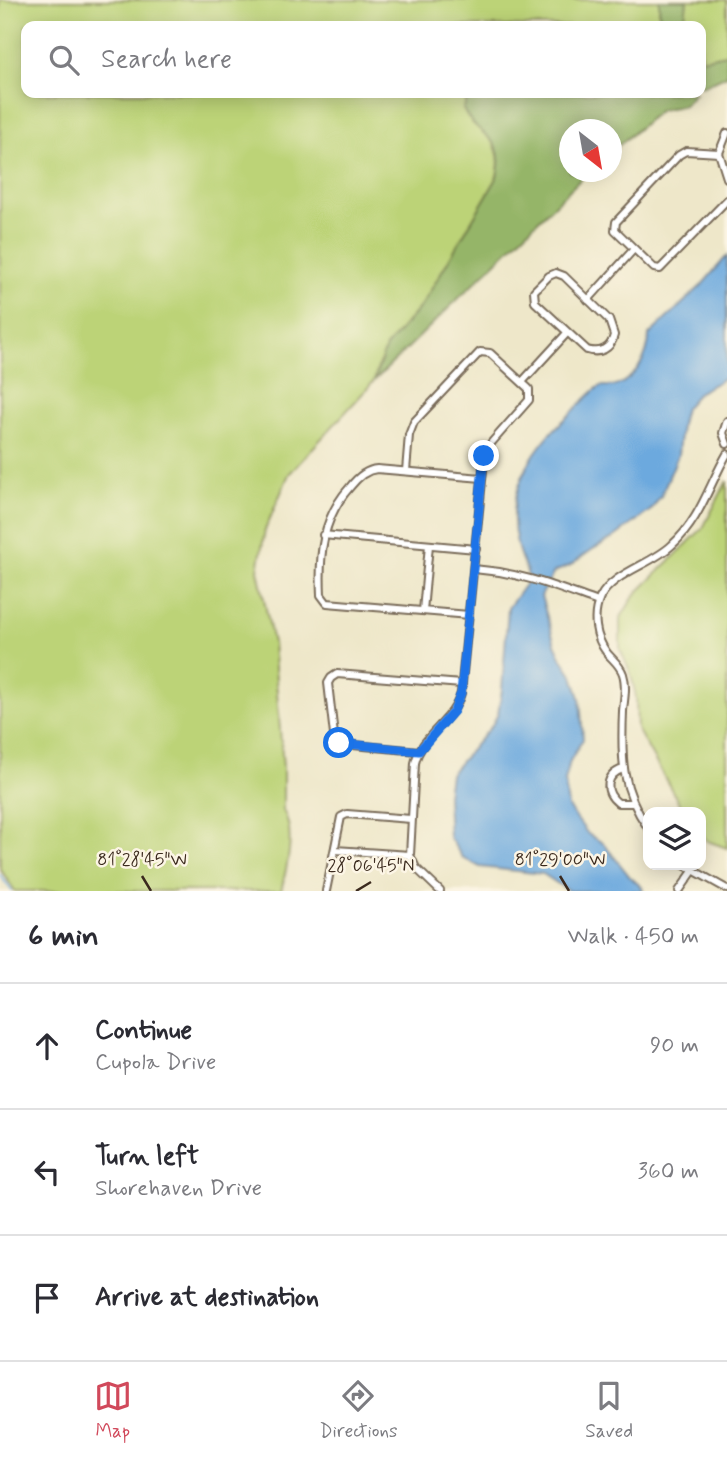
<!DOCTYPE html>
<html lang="en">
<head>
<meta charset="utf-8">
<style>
	:root { --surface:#fff; --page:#f7f7f7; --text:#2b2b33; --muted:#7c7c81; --line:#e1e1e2; --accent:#d1495b }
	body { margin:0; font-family:Mynerve,sans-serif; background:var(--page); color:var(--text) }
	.controls { position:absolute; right:21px; bottom:21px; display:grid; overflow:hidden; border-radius:14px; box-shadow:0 4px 18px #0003 }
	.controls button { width:63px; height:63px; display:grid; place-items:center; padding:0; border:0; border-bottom:2px solid var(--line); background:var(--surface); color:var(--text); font:35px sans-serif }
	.compass { position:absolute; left:559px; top:119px; width:63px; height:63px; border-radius:50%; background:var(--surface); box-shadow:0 4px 18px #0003; rotate:149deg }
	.stop { position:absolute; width:21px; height:21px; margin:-16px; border:5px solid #1a73e8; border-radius:50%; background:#fff }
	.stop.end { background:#1a73e8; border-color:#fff; box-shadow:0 2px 7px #0008 }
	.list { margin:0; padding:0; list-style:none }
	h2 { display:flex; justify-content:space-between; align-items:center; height:91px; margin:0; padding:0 28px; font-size:30px }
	h2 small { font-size:23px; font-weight:400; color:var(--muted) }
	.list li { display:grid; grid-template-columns:46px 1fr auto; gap:21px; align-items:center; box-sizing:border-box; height:126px; padding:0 28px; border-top:2px solid var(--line) }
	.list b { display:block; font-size:26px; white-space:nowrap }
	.list p { margin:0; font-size:23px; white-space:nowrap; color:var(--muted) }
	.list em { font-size:23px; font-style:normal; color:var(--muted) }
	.icon { flex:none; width:38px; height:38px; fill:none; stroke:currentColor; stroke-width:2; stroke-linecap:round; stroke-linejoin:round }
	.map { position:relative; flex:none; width:727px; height:891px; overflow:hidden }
	.search { position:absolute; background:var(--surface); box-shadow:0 4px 18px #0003; left:21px; right:21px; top:21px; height:77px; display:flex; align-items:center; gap:18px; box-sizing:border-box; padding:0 24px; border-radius:14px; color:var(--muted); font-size:26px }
	.sheet { height:469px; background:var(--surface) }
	nav { display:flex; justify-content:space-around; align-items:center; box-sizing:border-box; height:98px; border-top:2px solid var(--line); background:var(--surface); font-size:19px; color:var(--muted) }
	nav a { display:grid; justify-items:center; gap:4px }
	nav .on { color:var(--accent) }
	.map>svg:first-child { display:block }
	.green { fill:#bcd377; stroke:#7c7e4a; stroke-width:2 }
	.forest { fill:#95b568; stroke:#687043; stroke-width:2 }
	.water { fill:#6ca9de; stroke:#546a7e; stroke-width:2 }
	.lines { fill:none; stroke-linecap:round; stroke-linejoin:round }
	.stream { stroke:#6ca9de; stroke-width:2 }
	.street-casing { stroke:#7a6c5a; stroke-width:10 }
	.street { stroke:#fff; stroke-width:6 }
	.route { stroke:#1a73e8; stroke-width:9 }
	.ticks { fill:none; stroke:#3b2a1e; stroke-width:2.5 }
	.ticks-label { font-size:18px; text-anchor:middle; fill:#3b2a1e; stroke:#fcf5e5; stroke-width:5; stroke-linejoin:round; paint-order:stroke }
</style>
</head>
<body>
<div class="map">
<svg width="727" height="891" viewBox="0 0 727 891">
	<rect width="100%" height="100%" fill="#fcf5e5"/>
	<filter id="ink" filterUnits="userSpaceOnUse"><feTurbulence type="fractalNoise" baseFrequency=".0143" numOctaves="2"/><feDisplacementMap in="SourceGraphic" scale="14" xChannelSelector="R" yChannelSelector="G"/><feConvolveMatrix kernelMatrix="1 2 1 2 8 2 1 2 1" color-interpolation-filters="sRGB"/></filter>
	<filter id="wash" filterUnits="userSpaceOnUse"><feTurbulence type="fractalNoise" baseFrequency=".00686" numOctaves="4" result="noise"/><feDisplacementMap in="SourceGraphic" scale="28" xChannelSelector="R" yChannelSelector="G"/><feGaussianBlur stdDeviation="1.57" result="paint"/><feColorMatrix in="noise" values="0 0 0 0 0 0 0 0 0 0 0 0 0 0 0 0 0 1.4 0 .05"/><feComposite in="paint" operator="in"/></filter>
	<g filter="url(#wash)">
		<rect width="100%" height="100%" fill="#eee7c9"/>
		<!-- green -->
		<g class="green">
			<path d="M 0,0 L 659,0 L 659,26 L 26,26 L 26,93 L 471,93 L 465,102 L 466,115 C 488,135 506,147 496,180 L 422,305 L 402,327 L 379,363 L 374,381 L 289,474 L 265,530 L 258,570 L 273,643 L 283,767 L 283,810 C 296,833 287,867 281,891 L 15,891 L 0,869 Z"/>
			<polygon points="687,0 727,0 727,54 701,59 701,26 684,26"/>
			<polygon points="727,481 727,848 707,841 701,834 701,812 684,812 637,729 636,697 631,674 620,649 620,619 634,596 703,528"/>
		</g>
		<!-- forest -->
		<g class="forest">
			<polygon points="659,0 687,0 684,26 660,26"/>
			<polygon points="727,54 727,75 701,87 701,59"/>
			<path d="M 471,93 L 695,93 L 684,105 L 660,110 L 612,151 L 612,130 L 570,130 L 570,172 L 588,172 L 374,381 L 386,347 L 422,305 L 496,180 C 510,135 477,139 463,109 Z"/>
		</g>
		<!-- water -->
		<path class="water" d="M 727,256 L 727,377 L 699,392 L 685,408 L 681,424 L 678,455 L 661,496 L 651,510 L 613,538 L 593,549 L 569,566 L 554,572 L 541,596 L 555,644 L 562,659 L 573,676 L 580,698 L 583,739 L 570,761 L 565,781 L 568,807 L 588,834 L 603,843 L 631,878 L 642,887 L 643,891 L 569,891 L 543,874 L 480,867 L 462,857 L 449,837 L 447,795 L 450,774 L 491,727 L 498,714 L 502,690 L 508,608 L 529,579 C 526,567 519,556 517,544 C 505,495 529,452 564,420 C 571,414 593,390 599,387 C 604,385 611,387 615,386 C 636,379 649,355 649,335 L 701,286 Z"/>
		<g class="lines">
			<!-- stream -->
			<polyline class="stream" points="0,875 12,891"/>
		</g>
	</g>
	<g filter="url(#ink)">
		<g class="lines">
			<defs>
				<g id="street">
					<polyline points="727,133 719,153 727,178"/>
					<polyline points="719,153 686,151 679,155 616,222 615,230 654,268 660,269 727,200"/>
					<path d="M 556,273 L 564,276 L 609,320 L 614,335 C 611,349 600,354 587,350 L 535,302 L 534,291 L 549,276 Z"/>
					<polyline points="588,300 634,249"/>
					<polyline points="522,382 567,333"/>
					<polyline points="727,421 723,433 727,444"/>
					<path d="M 406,471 L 409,435 L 414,422 L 480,352 L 490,353 L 529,389 L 529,400 L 485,450 L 461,693 C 454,721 421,735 415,763 L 410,855 L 416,868 L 440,891"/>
					<polyline points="323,535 476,549"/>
					<path d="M 474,569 C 523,573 553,586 598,602"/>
					<polyline points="423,611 429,545"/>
					<path d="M 469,615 L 327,603 L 321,595 C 319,555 322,518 350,487 C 357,478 365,470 377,469 L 482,478"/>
					<polyline points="419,751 342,744 336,741 334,735 328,683 331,678 337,674 462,684"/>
					<path d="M 623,769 C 605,775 604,792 618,803 L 632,803"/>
					<path d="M 648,828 C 621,789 621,758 623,711 C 624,699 627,686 623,674 C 620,665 613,660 607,653 C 595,637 592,616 600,598 C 612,573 651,565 672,545 C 700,520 709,485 727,454"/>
					<polyline points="335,850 410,855"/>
					<polyline points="684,865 727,889"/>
					<polyline points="326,891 341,817 347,814 411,819"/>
					<polyline points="679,891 693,871"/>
				</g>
			</defs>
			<!-- street casing -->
			<use href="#street" class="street-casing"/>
			<!-- street -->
			<use href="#street" class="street"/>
		</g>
	</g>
	<g class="lines" filter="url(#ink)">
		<!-- route -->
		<polyline class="route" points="339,743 419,751 454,711 461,693 484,456"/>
	</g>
	<!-- ticks -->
	<path class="ticks" d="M 142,876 L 151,891M 560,876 L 569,891M 356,891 L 371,882"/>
	<g class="ticks-label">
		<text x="142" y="865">81°28'45"W</text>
		<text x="560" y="865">81°29'00"W</text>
		<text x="371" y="871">28°06'45"N</text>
	</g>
</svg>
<div class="controls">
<button><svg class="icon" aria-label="layers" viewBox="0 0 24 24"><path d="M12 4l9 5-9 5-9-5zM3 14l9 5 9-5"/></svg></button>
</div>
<svg class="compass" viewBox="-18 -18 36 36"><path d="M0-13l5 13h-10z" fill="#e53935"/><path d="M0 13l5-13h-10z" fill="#7c7c81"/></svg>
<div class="stop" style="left:339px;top:743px"></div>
<div class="stop end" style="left:484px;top:456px"></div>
<div class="search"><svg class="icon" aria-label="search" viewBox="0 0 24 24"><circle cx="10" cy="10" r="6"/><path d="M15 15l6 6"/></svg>Search here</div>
</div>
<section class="sheet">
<h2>6 min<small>Walk · 450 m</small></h2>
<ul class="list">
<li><svg class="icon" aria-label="ahead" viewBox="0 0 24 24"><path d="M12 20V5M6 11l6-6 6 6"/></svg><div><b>Continue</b><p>Cupola Drive</p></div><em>90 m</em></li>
<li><svg class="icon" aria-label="left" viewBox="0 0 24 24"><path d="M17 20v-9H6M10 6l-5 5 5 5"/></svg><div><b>Turn left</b><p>Shorehaven Drive</p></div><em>360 m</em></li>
<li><svg class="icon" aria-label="arrive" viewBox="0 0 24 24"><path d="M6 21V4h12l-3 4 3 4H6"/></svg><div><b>Arrive at destination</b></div></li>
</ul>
</section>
<nav>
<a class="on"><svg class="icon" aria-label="map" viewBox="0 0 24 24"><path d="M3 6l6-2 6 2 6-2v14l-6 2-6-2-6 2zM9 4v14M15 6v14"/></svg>Map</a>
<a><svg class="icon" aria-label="directions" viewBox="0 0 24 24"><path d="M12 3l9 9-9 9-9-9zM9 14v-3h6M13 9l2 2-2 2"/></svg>Directions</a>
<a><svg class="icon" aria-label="saved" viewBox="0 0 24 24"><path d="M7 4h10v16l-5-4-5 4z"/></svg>Saved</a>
</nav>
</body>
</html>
